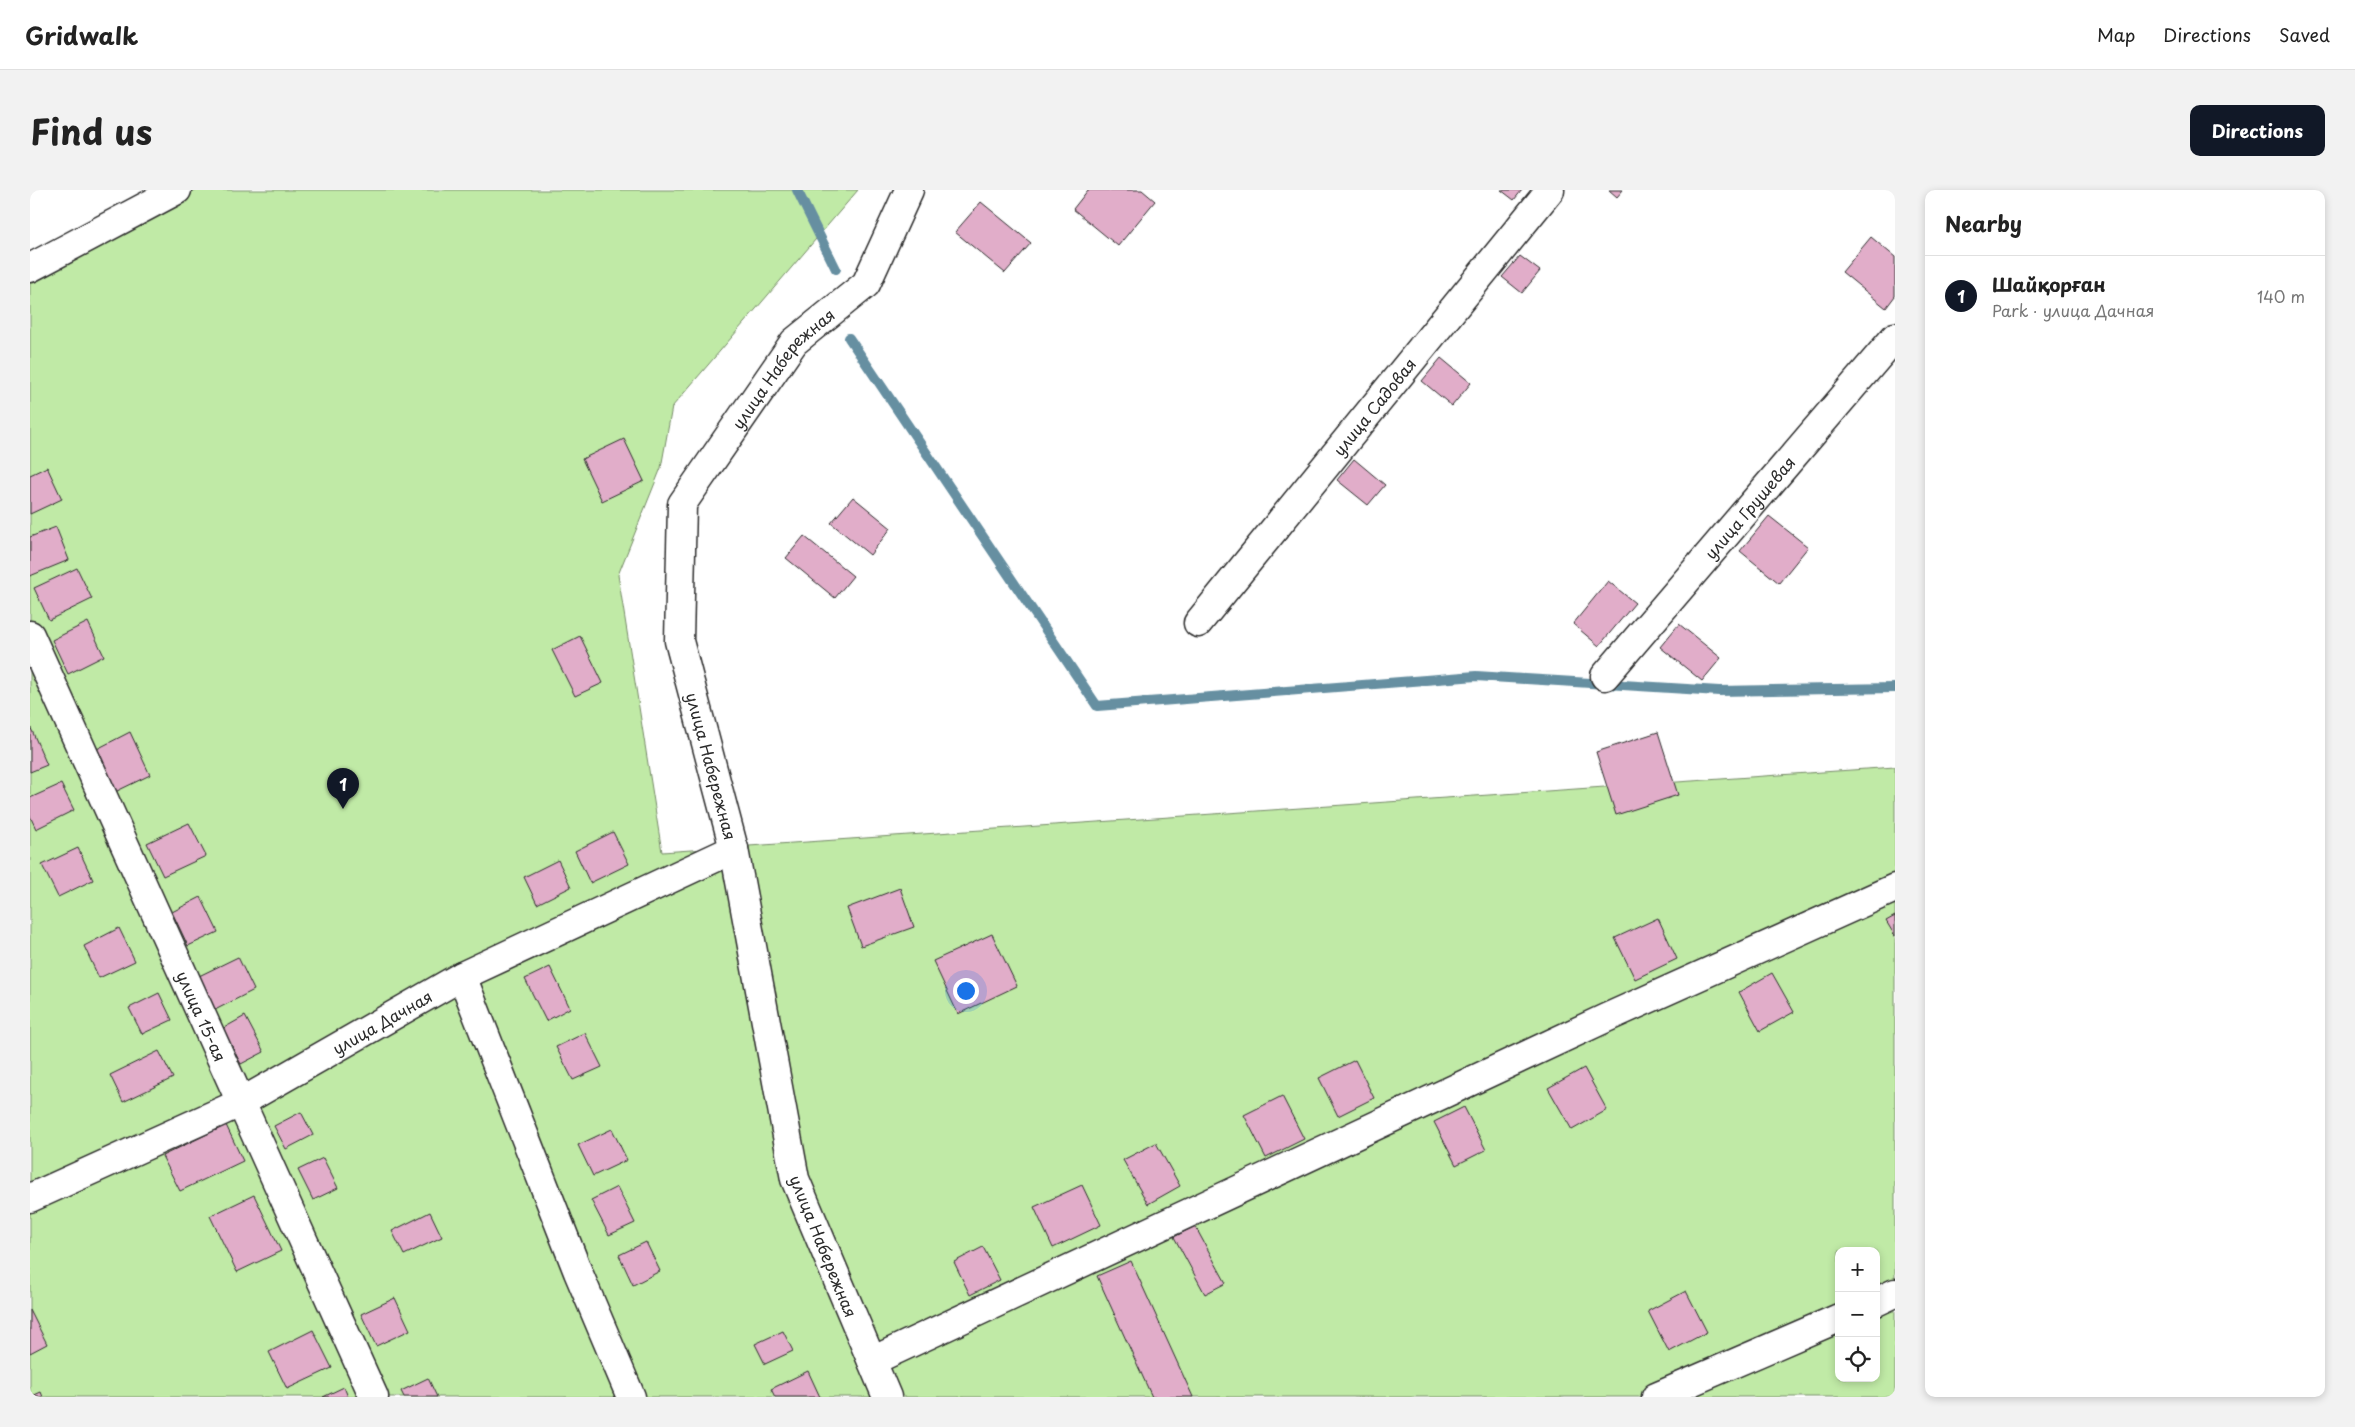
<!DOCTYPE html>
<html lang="en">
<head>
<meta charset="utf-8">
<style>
	:root { --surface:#fff; --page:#f2f2f2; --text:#222; --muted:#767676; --line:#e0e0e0; --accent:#111827 }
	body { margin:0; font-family:"Playpen Sans",sans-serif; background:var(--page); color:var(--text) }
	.controls { position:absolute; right:15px; bottom:15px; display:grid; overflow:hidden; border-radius:10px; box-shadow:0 2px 8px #0003 }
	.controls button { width:45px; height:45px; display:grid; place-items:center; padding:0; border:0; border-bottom:1px solid var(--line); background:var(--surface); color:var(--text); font:25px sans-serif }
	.you { position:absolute; left:935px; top:800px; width:18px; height:18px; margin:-12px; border:4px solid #fff; border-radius:50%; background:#1a73e8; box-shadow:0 0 0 8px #1a73e833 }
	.badge { display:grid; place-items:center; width:32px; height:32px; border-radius:50%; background:var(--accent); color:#fff; font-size:16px; font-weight:700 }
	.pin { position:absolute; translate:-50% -41px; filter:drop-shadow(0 1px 2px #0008) }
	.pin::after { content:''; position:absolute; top:26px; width:18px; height:15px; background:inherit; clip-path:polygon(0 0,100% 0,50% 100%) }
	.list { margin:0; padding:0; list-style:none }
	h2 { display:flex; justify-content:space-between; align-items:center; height:65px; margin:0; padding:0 20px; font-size:21px }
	h2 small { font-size:16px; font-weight:400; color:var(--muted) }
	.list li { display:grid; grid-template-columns:32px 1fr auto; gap:15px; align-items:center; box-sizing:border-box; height:80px; padding:0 20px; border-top:1px solid var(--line) }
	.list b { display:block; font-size:19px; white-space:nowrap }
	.list p { margin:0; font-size:16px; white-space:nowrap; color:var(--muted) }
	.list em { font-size:16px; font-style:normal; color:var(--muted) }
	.icon { flex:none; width:28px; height:28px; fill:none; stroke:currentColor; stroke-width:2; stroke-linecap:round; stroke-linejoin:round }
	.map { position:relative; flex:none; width:1865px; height:1207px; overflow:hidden; border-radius:10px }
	header { display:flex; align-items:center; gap:30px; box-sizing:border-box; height:70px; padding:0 25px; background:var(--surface); border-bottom:1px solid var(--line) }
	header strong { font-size:24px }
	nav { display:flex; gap:28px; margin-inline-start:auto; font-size:18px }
	.intro { display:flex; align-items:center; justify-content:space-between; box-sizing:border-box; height:120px; padding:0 30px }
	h1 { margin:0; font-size:35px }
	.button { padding:12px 22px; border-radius:10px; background:var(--accent); color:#fff; font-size:18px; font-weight:700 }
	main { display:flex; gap:30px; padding:0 30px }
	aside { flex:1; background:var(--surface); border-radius:10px; box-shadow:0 2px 8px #0003 }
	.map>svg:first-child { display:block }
	.green { fill:#c0eaa6; stroke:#768a68; fill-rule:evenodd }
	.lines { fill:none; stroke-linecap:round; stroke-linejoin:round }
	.stream { stroke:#668fa1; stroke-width:10 }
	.building { fill:#e1adc9; stroke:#2b2b2b }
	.street-casing { stroke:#2b2b2b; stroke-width:31 }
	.secondary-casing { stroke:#2b2b2b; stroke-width:31 }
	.street { stroke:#fff; stroke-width:28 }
	.secondary { stroke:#fff; stroke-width:28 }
	.labels { text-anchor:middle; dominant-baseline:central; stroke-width:4; stroke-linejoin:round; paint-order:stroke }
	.street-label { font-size:16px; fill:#2b2b2b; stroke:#fff }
</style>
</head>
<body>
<header>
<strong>Gridwalk</strong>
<nav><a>Map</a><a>Directions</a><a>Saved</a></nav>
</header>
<div class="intro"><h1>Find us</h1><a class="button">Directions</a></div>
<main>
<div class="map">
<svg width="1865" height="1207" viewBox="0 0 1865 1207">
	<rect width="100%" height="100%" fill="#fff"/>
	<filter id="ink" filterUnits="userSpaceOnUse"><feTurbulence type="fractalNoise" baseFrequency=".02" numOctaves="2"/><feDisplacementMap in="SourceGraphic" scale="10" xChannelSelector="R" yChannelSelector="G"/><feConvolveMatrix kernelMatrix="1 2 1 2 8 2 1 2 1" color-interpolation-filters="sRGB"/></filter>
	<g filter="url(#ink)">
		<!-- green -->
		<path class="green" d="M 146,0 L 828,0 L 642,217 L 631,278 L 588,385 L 632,662 L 1865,577 L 1865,1207 L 0,1207 L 0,84 ZM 1809,1061 L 1846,1061 L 1846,1188 L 1809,1188 Z"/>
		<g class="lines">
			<!-- stream -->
			<g class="stream">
				<polyline points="767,0 806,79"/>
				<polyline points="819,148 1067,516 1446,486 1689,501 1865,498"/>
			</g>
		</g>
		<!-- building -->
		<g class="building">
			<polygon points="1058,0 1112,0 1125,11 1088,56 1043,19"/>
			<polygon points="1471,0 1492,0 1484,10"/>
			<polygon points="1579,0 1593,0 1587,7"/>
			<polygon points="951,12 1001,53 975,83 925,42"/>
			<polygon points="1841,47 1865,67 1865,106 1856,118 1812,82"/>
			<polygon points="1490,66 1510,81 1492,103 1472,87"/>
			<polygon points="1411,168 1441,193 1422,216 1392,191"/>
			<polygon points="594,249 614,291 572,311 552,269"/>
			<polygon points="1324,269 1355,295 1338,315 1307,290"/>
			<polygon points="17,277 32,309 0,324 0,285"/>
			<polygon points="823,307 861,338 840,365 801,333"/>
			<polygon points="1739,326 1778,357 1749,393 1710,361"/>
			<polygon points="26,337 39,370 0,386 0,347"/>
			<polygon points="774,346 823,386 805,408 756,368"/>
			<polygon points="47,378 62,409 19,430 4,398"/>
			<polygon points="1578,391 1605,413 1569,456 1543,434"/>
			<polygon points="58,432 74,466 38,484 22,450"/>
			<polygon points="1649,434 1691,468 1672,491 1630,457"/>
			<polygon points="550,446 573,493 545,506 522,460"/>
			<polygon points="0,536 17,575 0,582"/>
			<polygon points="100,542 120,585 85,602 65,560"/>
			<polygon points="1628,542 1648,605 1586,625 1566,562"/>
			<polygon points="31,594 44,620 6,639 0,626 0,608"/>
			<polygon points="159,633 176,666 133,686 117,653"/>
			<polygon points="583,642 599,674 560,693 545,661"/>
			<polygon points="48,658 63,690 28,707 12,675"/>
			<polygon points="528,670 541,697 507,714 494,687"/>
			<polygon points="870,698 884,737 831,756 817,718"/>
			<polygon points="171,707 188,742 158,756 142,722"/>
			<polygon points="1865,726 1865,746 1856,731"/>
			<polygon points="1628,728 1647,769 1605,789 1585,748"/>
			<polygon points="89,738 105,771 69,788 54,756"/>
			<polygon points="962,744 987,796 928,824 903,771"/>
			<polygon points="208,767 224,800 185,820 169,786"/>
			<polygon points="520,777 540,818 516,831 495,789"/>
			<polygon points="1742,783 1764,822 1730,841 1709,802"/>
			<polygon points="129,803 142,830 112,844 99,818"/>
			<polygon points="215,826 234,862 211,874 192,839"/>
			<polygon points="555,843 572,877 543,890 526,857"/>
			<polygon points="129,861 143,888 93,912 80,885"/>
			<polygon points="1325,870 1344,908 1308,926 1289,888"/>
			<polygon points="1554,878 1577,920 1542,940 1518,898"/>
			<polygon points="1252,906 1274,949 1236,968 1214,925"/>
			<polygon points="1434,917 1456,960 1426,975 1404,932"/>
			<polygon points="271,922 283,945 256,959 244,936"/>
			<polygon points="196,935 213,971 150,1001 132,966"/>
			<polygon points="582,939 597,970 563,986 548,955"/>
			<polygon points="1126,953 1150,996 1118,1014 1093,970"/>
			<polygon points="293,968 308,998 283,1010 268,980"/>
			<polygon points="1052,995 1071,1035 1023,1058 1004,1017"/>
			<polygon points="587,997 605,1033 579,1045 561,1010"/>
			<polygon points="224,1005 251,1061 207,1082 180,1026"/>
			<polygon points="400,1022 412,1047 374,1065 362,1041"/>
			<polygon points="1165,1036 1196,1093 1175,1104 1144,1047"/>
			<polygon points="616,1052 630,1081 603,1095 589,1065"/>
			<polygon points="953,1057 970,1090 940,1105 924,1072"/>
			<polygon points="1101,1071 1163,1207 1122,1207 1067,1086"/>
			<polygon points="1656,1101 1677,1142 1639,1162 1618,1121"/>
			<polygon points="365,1108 380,1140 346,1156 331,1124"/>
			<polygon points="0,1120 17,1154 0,1163"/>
			<polygon points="283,1140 302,1178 257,1199 239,1162"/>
			<polygon points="753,1141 763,1161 735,1174 725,1154"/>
			<polygon points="778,1181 790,1207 745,1207 741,1199"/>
			<polygon points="398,1188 407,1207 374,1207 371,1201"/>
			<polygon points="314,1197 318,1207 293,1207"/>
			<polygon points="11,1202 13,1207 0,1207"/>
		</g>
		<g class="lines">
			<defs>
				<g id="street">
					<polyline points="0,78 147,0"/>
					<path id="s1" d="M 1168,433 L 1520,0"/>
					<path id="s2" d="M 0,445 L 344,1207"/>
					<path id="s3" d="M 1575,486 L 1865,147"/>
					<polyline points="432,786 548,1082 601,1207"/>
					<path id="s4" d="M 0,1008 L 210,913 L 432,786 L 704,659"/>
					<polyline points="1846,1112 1865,1103"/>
					<polyline points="842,1171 1576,828 1865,698"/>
					<polyline points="1626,1207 1809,1128"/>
				</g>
				<g id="secondary">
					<path id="s5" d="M 857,1207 L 765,989 L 704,659 L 649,451 L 652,314 L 764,152 L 836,94 L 879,0"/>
				</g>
			</defs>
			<!-- street casing -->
			<use href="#street" class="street-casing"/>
			<!-- secondary casing -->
			<use href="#secondary" class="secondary-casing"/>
			<!-- street -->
			<use href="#street" class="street"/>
			<!-- secondary -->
			<use href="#secondary" class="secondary"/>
		</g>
	</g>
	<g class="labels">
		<!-- street labels -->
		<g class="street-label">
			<text stroke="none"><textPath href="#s5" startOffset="1094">улица Набережная</textPath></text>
			<text stroke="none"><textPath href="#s1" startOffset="279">улица Садовая</textPath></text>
			<text stroke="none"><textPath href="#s3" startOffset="222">улица Грушевая</textPath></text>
			<text transform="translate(682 576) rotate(75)">улица Набережная</text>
			<text stroke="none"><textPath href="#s2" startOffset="418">улица 15-ая</textPath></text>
			<text stroke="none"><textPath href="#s4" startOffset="394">улица Дачная</textPath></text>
			<text transform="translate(794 1056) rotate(68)">улица Набережная</text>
		</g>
	</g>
</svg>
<div class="controls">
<button>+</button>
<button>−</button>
<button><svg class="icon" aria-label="locate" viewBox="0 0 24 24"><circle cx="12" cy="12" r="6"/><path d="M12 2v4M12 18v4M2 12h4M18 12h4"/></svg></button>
</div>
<div class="you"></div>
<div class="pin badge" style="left:313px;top:619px">1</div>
</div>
<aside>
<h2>Nearby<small></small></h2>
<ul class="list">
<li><span class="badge">1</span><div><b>Шайқорған</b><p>Park · улица Дачная</p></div><em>140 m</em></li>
</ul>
</aside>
</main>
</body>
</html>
